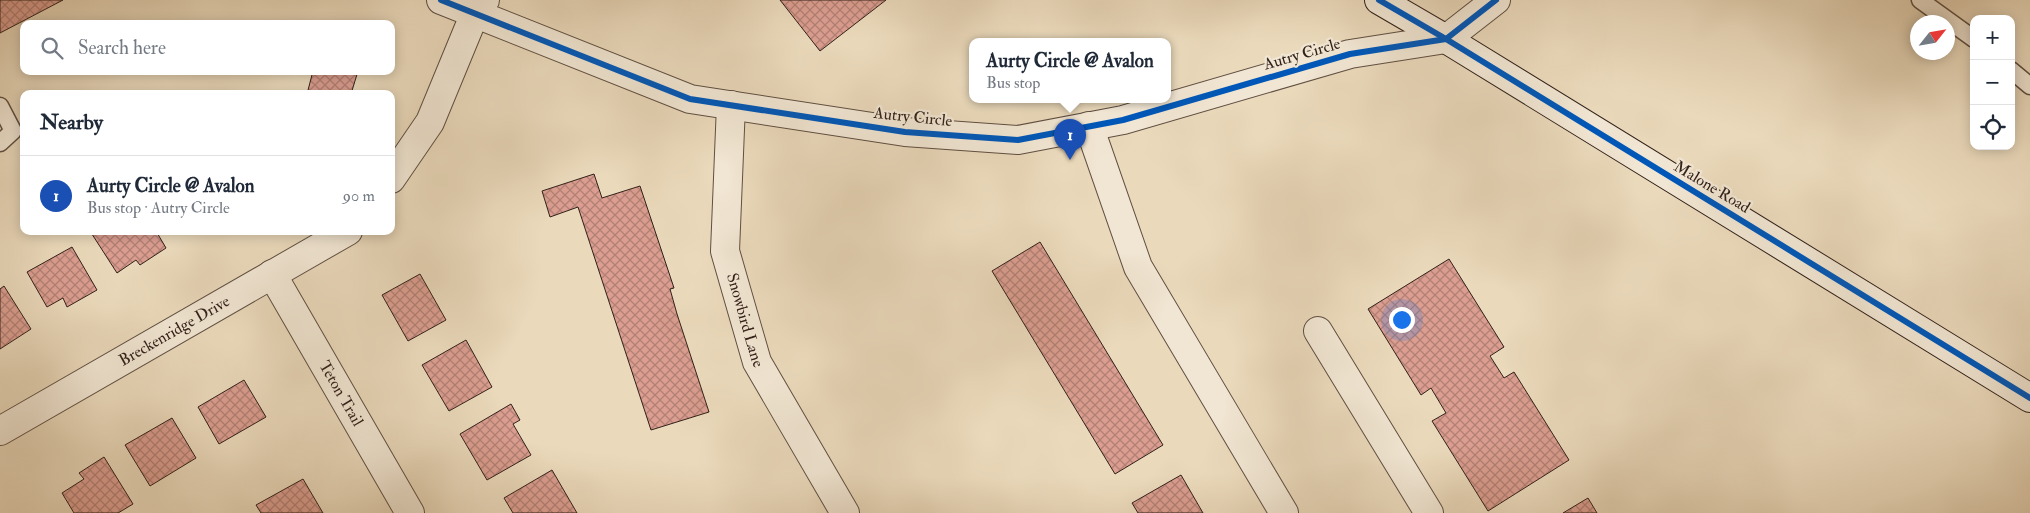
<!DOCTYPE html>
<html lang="en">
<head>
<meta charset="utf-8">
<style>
	:root { --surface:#fff; --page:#f6f6f7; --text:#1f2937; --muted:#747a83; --line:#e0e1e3; --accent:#8f2418 }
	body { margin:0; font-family:"IM FELL Double Pica",serif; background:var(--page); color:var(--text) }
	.controls { position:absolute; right:15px; top:15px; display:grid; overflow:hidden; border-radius:10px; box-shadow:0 2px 12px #0003 }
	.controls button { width:45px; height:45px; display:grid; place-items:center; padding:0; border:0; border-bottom:1px solid var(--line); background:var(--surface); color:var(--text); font:25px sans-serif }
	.compass { position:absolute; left:1910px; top:15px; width:45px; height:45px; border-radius:50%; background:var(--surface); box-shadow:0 2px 12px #0003; rotate:59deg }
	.you { position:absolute; left:1401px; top:319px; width:18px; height:18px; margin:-12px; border:4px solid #fff; border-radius:50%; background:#1a73e8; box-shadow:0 0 0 8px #1a73e833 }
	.badge { display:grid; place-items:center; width:32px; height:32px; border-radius:50%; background:var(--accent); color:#fff; font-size:16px; font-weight:700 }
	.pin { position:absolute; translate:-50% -41px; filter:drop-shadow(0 1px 2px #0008) }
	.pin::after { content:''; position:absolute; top:26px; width:18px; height:15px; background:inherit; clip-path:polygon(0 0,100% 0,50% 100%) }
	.popup { position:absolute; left:969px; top:38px; width:202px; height:65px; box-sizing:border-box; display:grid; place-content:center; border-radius:10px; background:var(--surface); filter:drop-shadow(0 1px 4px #0005); font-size:16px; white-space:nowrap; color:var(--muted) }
	.popup b { font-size:19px; color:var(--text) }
	.popup::after { content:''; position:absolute; left:50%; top:100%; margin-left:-10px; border:10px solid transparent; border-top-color:var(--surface) }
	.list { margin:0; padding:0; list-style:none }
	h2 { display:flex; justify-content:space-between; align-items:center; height:65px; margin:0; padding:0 20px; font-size:21px }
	h2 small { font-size:16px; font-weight:400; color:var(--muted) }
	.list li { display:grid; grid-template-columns:32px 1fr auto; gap:15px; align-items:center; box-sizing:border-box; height:80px; padding:0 20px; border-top:1px solid var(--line) }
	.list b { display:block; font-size:19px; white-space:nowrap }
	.list p { margin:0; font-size:16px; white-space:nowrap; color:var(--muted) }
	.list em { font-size:16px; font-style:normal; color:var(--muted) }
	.icon { flex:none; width:28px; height:28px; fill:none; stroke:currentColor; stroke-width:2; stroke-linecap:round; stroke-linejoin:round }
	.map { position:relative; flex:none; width:2030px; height:513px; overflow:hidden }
	.search { position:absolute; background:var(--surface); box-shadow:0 2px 12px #0003; left:20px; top:20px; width:375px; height:55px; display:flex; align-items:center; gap:12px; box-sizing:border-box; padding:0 18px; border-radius:10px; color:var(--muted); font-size:19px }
	.panel { position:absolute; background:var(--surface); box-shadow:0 2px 12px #0003; left:20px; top:90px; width:375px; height:145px; border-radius:10px }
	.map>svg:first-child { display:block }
	.building { fill:url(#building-cross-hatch); stroke:#32211a }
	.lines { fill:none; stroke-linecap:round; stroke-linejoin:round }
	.lane-casing { stroke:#604f42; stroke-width:19 }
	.street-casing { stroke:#604f42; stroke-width:30 }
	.secondary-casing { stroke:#32211a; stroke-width:30 }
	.lane { stroke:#f1e6d3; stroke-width:16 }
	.street { stroke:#f1e6d3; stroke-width:28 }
	.secondary { stroke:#f1e6d3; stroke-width:28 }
	.cycleway-casing { stroke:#f1e6d3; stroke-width:9 }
	.cycleway { stroke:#0057b8; stroke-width:6 }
	.labels { text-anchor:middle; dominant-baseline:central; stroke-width:4.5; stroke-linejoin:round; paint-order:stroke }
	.street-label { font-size:16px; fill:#32211a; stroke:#f1e6d3 }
</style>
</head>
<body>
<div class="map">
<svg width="2030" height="513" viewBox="0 0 2030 513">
	<defs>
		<pattern id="building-cross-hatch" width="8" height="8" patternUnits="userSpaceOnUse" patternTransform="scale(1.25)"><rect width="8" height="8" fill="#db9e90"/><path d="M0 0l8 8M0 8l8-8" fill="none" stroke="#b28075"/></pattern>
	</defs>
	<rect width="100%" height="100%" fill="#ead9bb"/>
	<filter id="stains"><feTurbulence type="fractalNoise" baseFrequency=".004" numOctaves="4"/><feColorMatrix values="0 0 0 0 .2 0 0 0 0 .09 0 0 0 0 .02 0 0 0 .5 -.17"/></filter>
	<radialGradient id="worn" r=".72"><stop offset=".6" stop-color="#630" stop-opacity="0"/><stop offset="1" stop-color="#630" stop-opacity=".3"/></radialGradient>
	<!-- building -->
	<g class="building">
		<polygon points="0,0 63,0 0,33"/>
		<polygon points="780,0 886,0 820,51"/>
		<polygon points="313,71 358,71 351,94 307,94"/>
		<polygon points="594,174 602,198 640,186 674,288 670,289 677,314 709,412 651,430 578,207 550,217 542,191"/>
		<polygon points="90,231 156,231 166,248 140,265 136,260 117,273"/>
		<polygon points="1040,242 1163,445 1115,474 992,271"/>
		<polygon points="72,247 97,290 67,307 63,298 47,307 27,272"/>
		<polygon points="1449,259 1504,347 1490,356 1504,378 1514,372 1569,460 1488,511 1432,421 1446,413 1431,388 1421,395 1368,309"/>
		<polygon points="420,274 446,320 408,341 382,295"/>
		<polygon points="4,286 31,329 0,349 0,289"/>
		<polygon points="466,340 492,387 449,411 422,365"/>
		<polygon points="244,380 266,417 219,444 198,407"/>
		<polygon points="511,404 520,420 513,424 531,455 487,480 460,434"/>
		<polygon points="172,418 196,458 150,486 125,445"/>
		<polygon points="104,457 133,504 118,513 74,513 62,493 84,479 79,473"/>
		<polygon points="552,470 577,513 513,513 504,498"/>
		<polygon points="1181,475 1203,513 1138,513 1132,503"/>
		<polygon points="303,479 323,513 261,513 256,505"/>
		<polygon points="1588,498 1597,513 1563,513"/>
	</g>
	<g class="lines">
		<defs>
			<g id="lane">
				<polyline points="1920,0 1974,39"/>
				<polyline points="2011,70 2030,86"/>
				<polyline points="0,106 13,131 0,143"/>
			</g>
			<g id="street">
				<polyline points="441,0 690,99 905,132 1018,140 1123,120 1350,54 1446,39 1496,0"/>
				<path id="s1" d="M 731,105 L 725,251 L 757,362 L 845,513"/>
				<polyline points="1089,126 1138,267 1284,513"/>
				<polyline points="391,179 430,122 475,13 485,0"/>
				<path id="s2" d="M 272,274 L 410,513"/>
				<polyline points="1318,331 1429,513"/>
				<path id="s3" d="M 0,431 L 348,231"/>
			</g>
			<polyline id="secondary" points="1379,0 1446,39 2030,398"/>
		</defs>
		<!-- lane casing -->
		<use href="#lane" class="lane-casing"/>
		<!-- street casing -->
		<use href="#street" class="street-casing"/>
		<!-- secondary casing -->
		<use href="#secondary" class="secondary-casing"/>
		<!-- lane -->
		<use href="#lane" class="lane"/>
		<!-- street -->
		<use href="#street" class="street"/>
		<!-- secondary -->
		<use href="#secondary" class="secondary"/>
		<defs>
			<g id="cycleway">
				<polyline points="441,0 690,99 905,132 1018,140 1123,120 1350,54 1446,39 1496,0"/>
				<polyline points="1379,0 1446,39 2030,398"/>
			</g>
		</defs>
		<!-- cycleway casing -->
		<use href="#cycleway" class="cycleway-casing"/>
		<!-- cycleway -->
		<use href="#cycleway" class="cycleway"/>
	</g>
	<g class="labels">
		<!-- street labels -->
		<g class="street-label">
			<text transform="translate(1302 54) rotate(-16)">Autry Circle</text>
			<text transform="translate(913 117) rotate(6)">Autry Circle</text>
			<text transform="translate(1712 187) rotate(31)">Malone Road</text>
			<text stroke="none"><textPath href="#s1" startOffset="218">Snowbird Lane</textPath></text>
			<text stroke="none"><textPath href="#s3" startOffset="201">Breckenridge Drive</textPath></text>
			<text stroke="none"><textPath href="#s2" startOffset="138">Teton Trail</textPath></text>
		</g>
	</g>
	<rect width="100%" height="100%" filter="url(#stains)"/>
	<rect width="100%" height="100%" fill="url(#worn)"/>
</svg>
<div class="controls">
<button>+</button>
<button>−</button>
<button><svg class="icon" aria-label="locate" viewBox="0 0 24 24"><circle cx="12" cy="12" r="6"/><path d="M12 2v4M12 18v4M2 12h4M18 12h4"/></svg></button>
</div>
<svg class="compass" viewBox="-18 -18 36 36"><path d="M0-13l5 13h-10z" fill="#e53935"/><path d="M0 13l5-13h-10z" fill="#747a83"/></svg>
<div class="you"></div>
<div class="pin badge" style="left:1070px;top:160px;background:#1a4fb4">1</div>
<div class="popup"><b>Aurty Circle @ Avalon</b>Bus stop</div>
<div class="search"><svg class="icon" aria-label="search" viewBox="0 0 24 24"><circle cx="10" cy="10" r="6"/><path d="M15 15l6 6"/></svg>Search here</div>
<section class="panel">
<h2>Nearby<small></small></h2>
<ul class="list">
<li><span class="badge" style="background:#1a4fb4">1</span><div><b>Aurty Circle @ Avalon</b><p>Bus stop · Autry Circle</p></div><em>90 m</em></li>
</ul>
</section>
</div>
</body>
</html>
